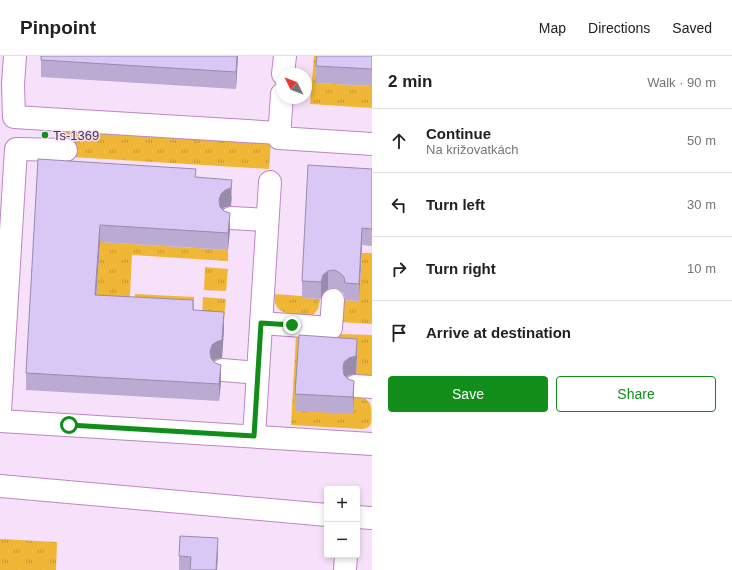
<!DOCTYPE html>
<html lang="en">
<head>
<meta charset="utf-8">
<style>
	:root { --surface:#fff; --page:#f6f6f6; --text:#202124; --muted:#757577; --line:#e0e0e0; --accent:#118d19 }
	body { margin:0; font-family:Arial,sans-serif; background:var(--page); color:var(--text) }
	.controls { position:absolute; right:12px; bottom:12px; display:grid; overflow:hidden; border-radius:4px; box-shadow:0 2px 6px #0003 }
	.controls button { width:36px; height:36px; display:grid; place-items:center; padding:0; border:0; border-bottom:1px solid var(--line); background:var(--surface); color:var(--text); font:20px sans-serif }
	.compass { position:absolute; left:276px; top:12px; width:36px; height:36px; border-radius:50%; background:var(--surface); box-shadow:0 2px 6px #0003; rotate:312deg }
	.stop { position:absolute; width:12px; height:12px; margin:-9px; border:3px solid #118d19; border-radius:50%; background:#fff }
	.stop.end { background:#118d19; border-color:#fff; box-shadow:0 1px 4px #0008 }
	.list { margin:0; padding:0; list-style:none }
	h2 { display:flex; justify-content:space-between; align-items:center; height:52px; margin:0; padding:0 16px; font-size:17px }
	h2 small { font-size:13px; font-weight:400; color:var(--muted) }
	.list li { display:grid; grid-template-columns:26px 1fr auto; gap:12px; align-items:center; box-sizing:border-box; height:64px; padding:0 16px; border-top:1px solid var(--line) }
	.list b { display:block; font-size:15px; white-space:nowrap }
	.list p { margin:0; font-size:13px; white-space:nowrap; color:var(--muted) }
	.list em { font-size:13px; font-style:normal; color:var(--muted) }
	.actions { display:flex; gap:8px; padding:12px 16px }
	.actions a { flex:1; padding:9px 0; border:1px solid var(--accent); border-radius:4px; text-align:center; font-size:14px; color:var(--accent) }
	.actions .main { background:var(--accent); color:#fff }
	.icon { flex:none; width:22px; height:22px; fill:none; stroke:currentColor; stroke-width:2; stroke-linecap:round; stroke-linejoin:round }
	.map { position:relative; flex:none; width:372px; height:514px; overflow:hidden }
	header { display:flex; align-items:center; gap:24px; box-sizing:border-box; height:56px; padding:0 20px; background:var(--surface); border-bottom:1px solid var(--line) }
	header strong { font-size:19px }
	nav { display:flex; gap:22px; margin-inline-start:auto; font-size:14px }
	main { display:flex }
	aside { flex:1; background:var(--surface) }
	.map>svg:first-child { display:block }
	.grass { fill:url(#grass-tufts) }
	.lines { fill:none; stroke-linecap:round; stroke-linejoin:round }
	.minor-casing { stroke:#bc86c2; stroke-width:24 }
	.minor { stroke:#fff; stroke-width:22 }
	.wall { fill:#bbabd3 }
	.shaded-wall { fill:#988bac }
	.building { fill:#d9c7f5; stroke:#988bac }
	.route { stroke:#118d19; stroke-width:5 }
	.poi-dot { fill:#118d19; stroke:#f7e0f9; stroke-width:1.5 }
	.labels { text-anchor:middle; dominant-baseline:central; stroke-width:3; stroke-linejoin:round; paint-order:stroke }
	.poi-label { font-size:13px; fill:#49324c; stroke:#f7e0f9; text-anchor:start }
</style>
</head>
<body>
<header>
<strong>Pinpoint</strong>
<nav><a>Map</a><a>Directions</a><a>Saved</a></nav>
</header>
<main>
<div class="map">
<svg width="372" height="514" viewBox="0 0 372 514">
	<defs>
		<pattern id="grass-tufts" width="24" height="20" patternUnits="userSpaceOnUse"><rect width="24" height="20" fill="#f0b736"/><path d="M3 7l-1-3M5 7V3M7 7l1-3M15 17l-1-3M17 17v-4M19 17l1-3" fill="none" stroke="#c49530"/></pattern>
	</defs>
	<rect width="100%" height="100%" fill="#f7e0f9"/>
	<!-- grass -->
	<g class="grass">
		<polygon points="314,0 318,0 316,27 372,30 372,52 310,48"/>
		<polygon points="58,71 271,85 269,113 72,101 58,88"/>
		<polygon points="100,186 228,194 228,205 132,199 129,258 95,256"/>
		<polygon points="362,197 372,197 372,268 340,266 341,244 359,245"/>
		<polygon points="205,211 228,213 226,235 204,234"/>
		<polygon points="135,238 194,241 194,254 134,251"/>
		<path d="M 274,238 L 302,240 L 302,242 L 320,243 L 318,253 L 313,259 C 308,260 303,259 297,259 C 283,257 274,255 274,238 Z"/>
		<polygon points="203,241 226,243 224,264 202,262"/>
		<path d="M 339,278 L 372,279 L 372,320 L 356,319 L 357,301 L 299,297 L 353,358 L 354,339 C 360,340 365,342 369,346 C 372,349 372,363 371,367 C 370,371 366,372 363,373 L 291,369 L 296,280 L 339,282 Z"/>
		<polygon points="0,483 57,486 56,514 0,514"/>
	</g>
	<g class="lines">
		<defs>
			<g id="minor">
				<polyline points="15,0 13,28 14,61 279,77"/>
				<polyline points="283,18 285,0"/>
				<polyline points="282,38 279,82 372,88"/>
				<polyline points="231,162 267,164"/>
				<polyline points="261,267 331,272 333,244"/>
				<polyline points="222,314 258,317"/>
				<polyline points="355,330 372,331"/>
				<polyline points="0,355 16,93 66,94"/>
				<polyline points="0,365 372,388"/>
				<polyline points="254,380 270,126"/>
				<polyline points="0,430 327,459"/>
				<polyline points="357,461 372,462"/>
				<polyline points="345,514 346,499"/>
			</g>
		</defs>
		<!-- minor casing -->
		<use href="#minor" class="minor-casing"/>
		<!-- minor -->
		<use href="#minor" class="minor"/>
	</g>
	<!-- wall -->
	<g class="wall">
		<polygon points="41,0 238,0 236,33 41,21"/>
		<polygon points="372,0 372,30 316,27 316,10"/>
		<polygon points="38,103 196,121 232,141 231,150 225,151 222,153 230,174 228,194 100,186 96,239 193,254 224,273 222,302 216,303 213,305 221,326 219,345 26,334 26,317"/>
		<polygon points="372,113 372,190 362,189 359,245 345,244 344,238 340,234 334,232 328,233 323,237 321,243 302,242 302,225"/>
		<polygon points="357,300 356,318 349,319 347,321 354,342 353,358 295,355 295,338"/>
		<polygon points="218,495 217,514 179,514 179,500"/>
	</g>
	<!-- shaded-wall -->
	<g class="shaded-wall">
		<polygon points="237,0 238,0 236,33 236,16"/>
		<polygon points="232,124 231,150 225,151 221,155 219,144 221,138 225,134"/>
		<polygon points="230,157 230,174 228,194 228,177"/>
		<polygon points="100,169 100,186 95,256 95,239"/>
		<polygon points="362,172 362,189 359,245 359,228"/>
		<polygon points="328,215 328,233 323,237 321,243 321,226 323,219"/>
		<polygon points="224,256 224,273 222,302 216,303 212,307 210,296 212,289 216,286"/>
		<polygon points="357,283 357,300 356,318 349,319 344,323 343,312 344,306"/>
		<polygon points="221,309 221,326 219,345 219,328"/>
		<polygon points="354,325 354,342 353,358 353,341"/>
		<polygon points="218,482 218,495 217,514 216,514"/>
	</g>
	<!-- building -->
	<g class="building">
		<polygon points="41,0 237,0 236,16 41,4"/>
		<polygon points="317,0 372,0 372,13 316,10"/>
		<polygon points="38,103 196,113 195,121 232,124 231,132 225,134 221,138 219,144 220,151 224,155 230,157 228,177 100,169 95,239 193,244 193,254 224,256 222,284 216,286 212,289 210,296 211,302 215,307 221,309 219,328 26,317"/>
		<polygon points="308,109 372,113 372,173 362,172 359,228 345,227 344,221 340,217 334,214 328,215 323,219 321,226 302,225"/>
		<polygon points="299,279 357,283 356,300 349,302 344,306 343,312 344,319 348,323 354,325 353,341 295,338"/>
		<polygon points="180,480 218,482 216,514 190,514 191,501 179,500"/>
	</g>
	<g class="lines">
		<!-- route -->
		<polyline class="route" points="69,369 254,380 261,267 292,269"/>
	</g>
	<!-- markers -->
	<circle class="poi-dot" cx="45" cy="79" r="4"/>
	<g class="labels">
		<!-- poi labels -->
		<g class="poi-label">
			<text x="53" y="79">Ts-1369</text>
		</g>
	</g>
</svg>
<div class="controls">
<button>+</button>
<button>−</button>
</div>
<svg class="compass" viewBox="-18 -18 36 36"><path d="M0-13l5 13h-10z" fill="#e53935"/><path d="M0 13l5-13h-10z" fill="#757577"/></svg>
<div class="stop" style="left:69px;top:369px"></div>
<div class="stop end" style="left:292px;top:269px"></div>
</div>
<aside>
<h2>2 min<small>Walk · 90 m</small></h2>
<ul class="list">
<li><svg class="icon" aria-label="ahead" viewBox="0 0 24 24"><path d="M12 20V5M6 11l6-6 6 6"/></svg><div><b>Continue</b><p>Na križovatkách</p></div><em>50 m</em></li>
<li><svg class="icon" aria-label="left" viewBox="0 0 24 24"><path d="M17 20v-9H6M10 6l-5 5 5 5"/></svg><div><b>Turn left</b></div><em>30 m</em></li>
<li><svg class="icon" aria-label="right" viewBox="0 0 24 24"><path d="M7 20v-9h11M14 6l5 5-5 5"/></svg><div><b>Turn right</b></div><em>10 m</em></li>
<li><svg class="icon" aria-label="arrive" viewBox="0 0 24 24"><path d="M6 21V4h12l-3 4 3 4H6"/></svg><div><b>Arrive at destination</b></div></li>
</ul>
<div class="actions"><a class="main">Save</a><a>Share</a></div>
</aside>
</main>
</body>
</html>
